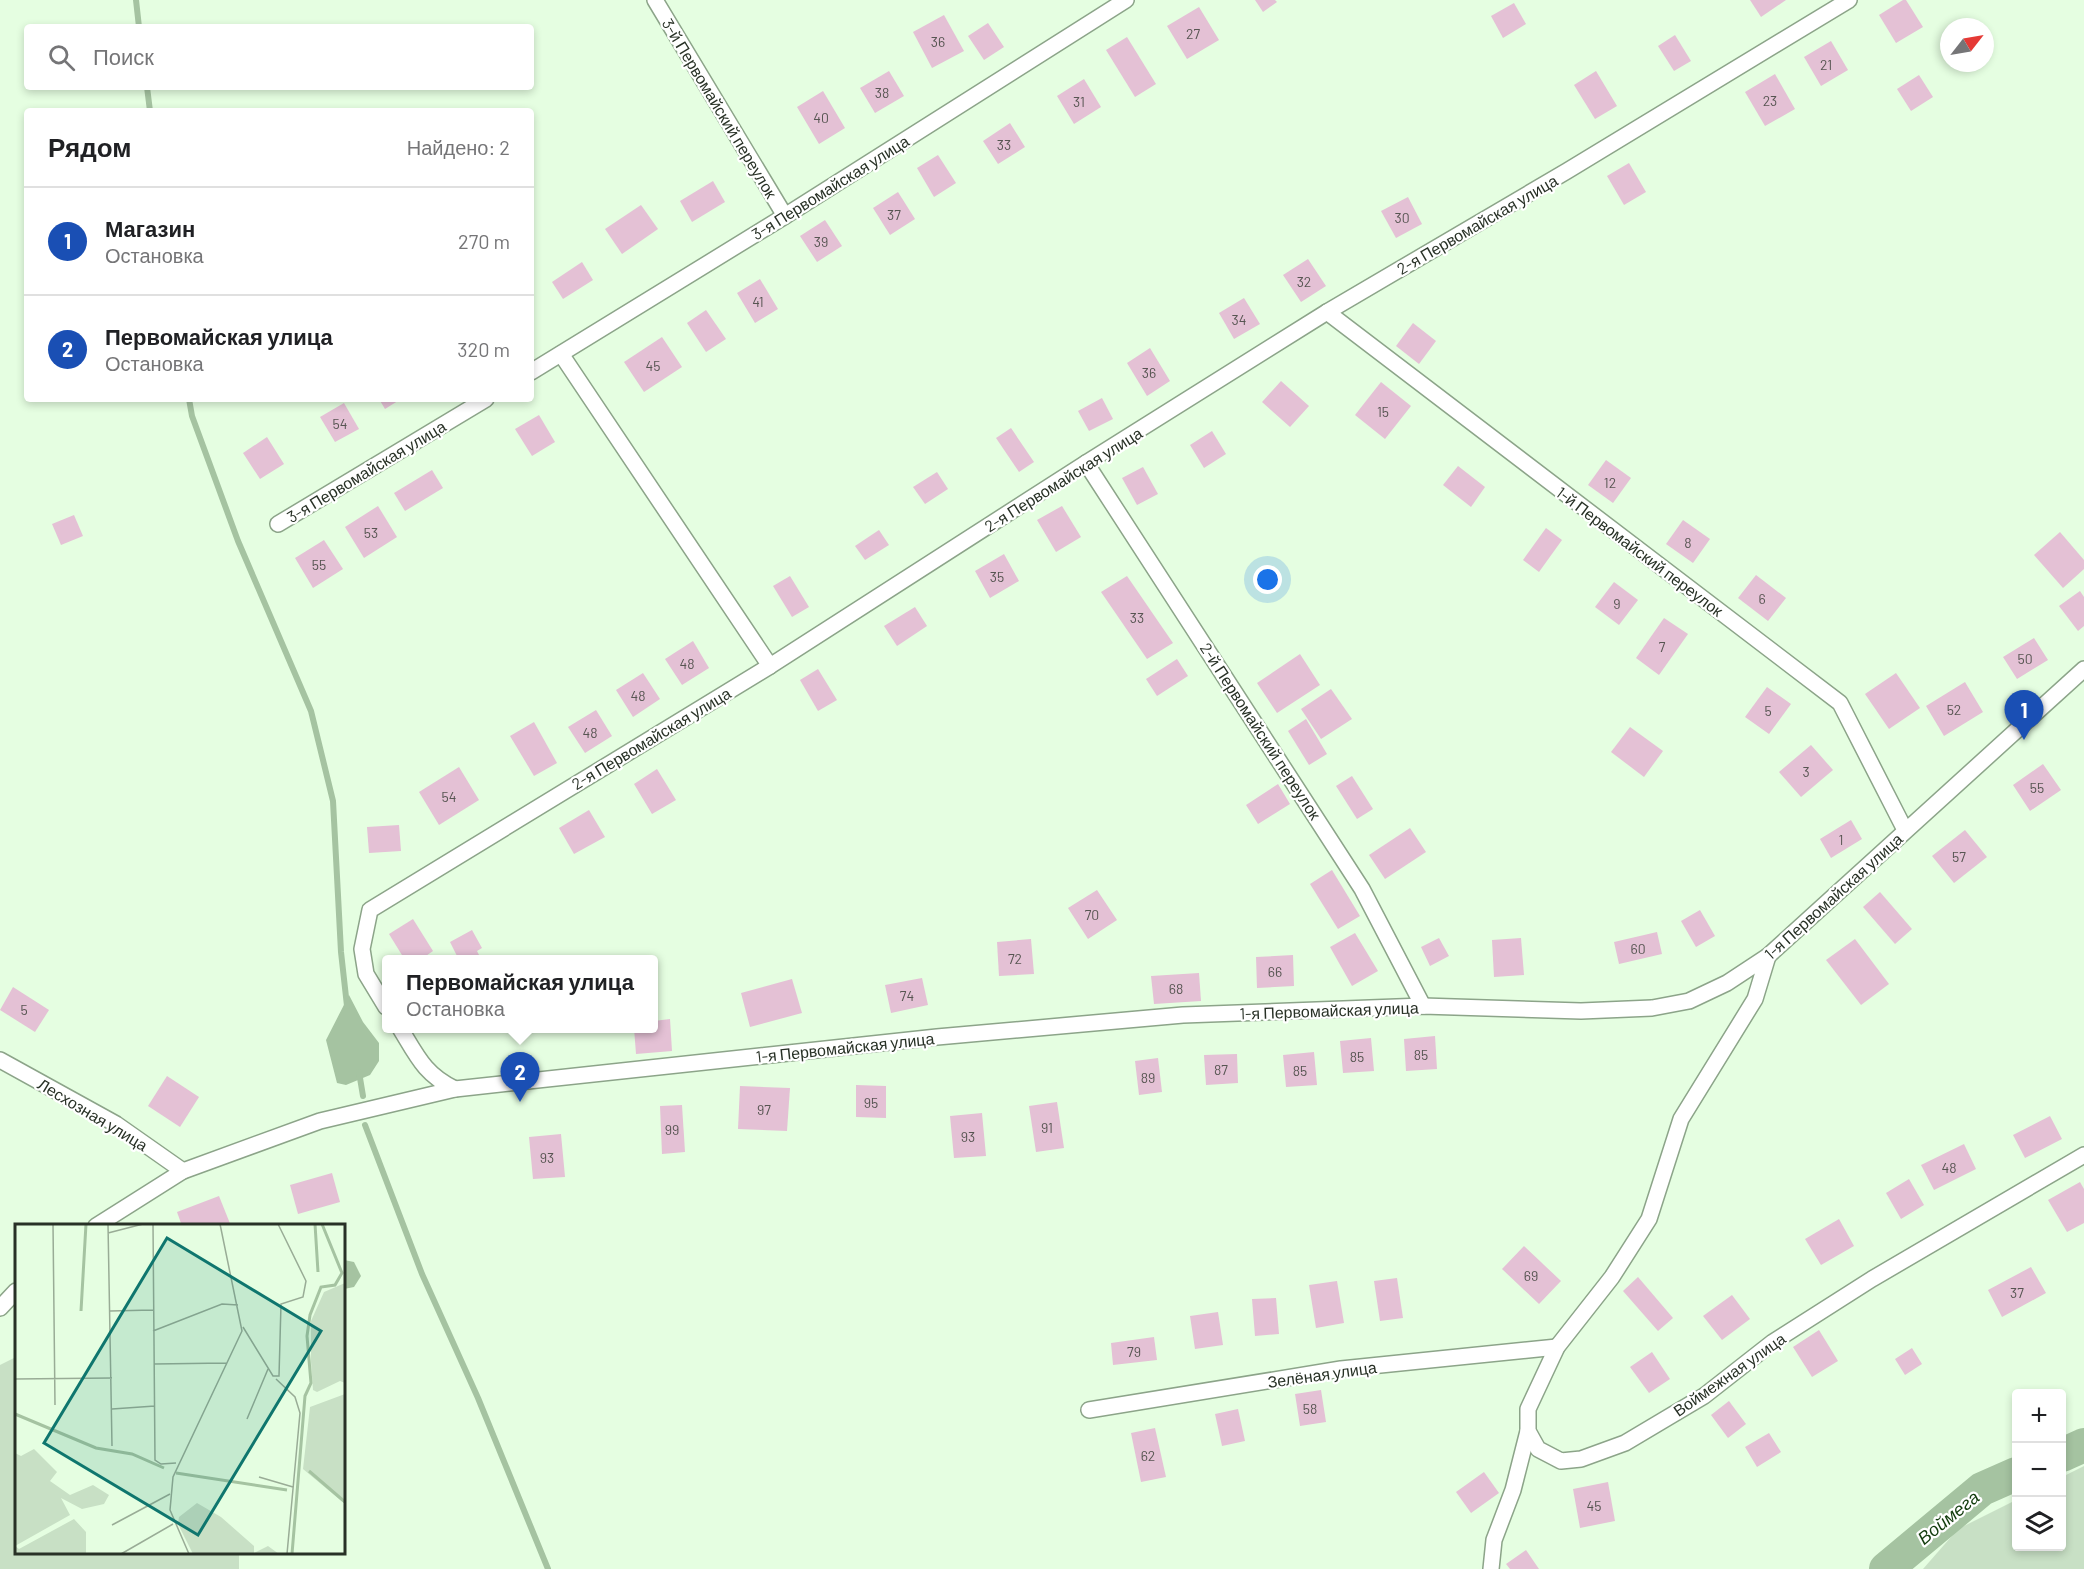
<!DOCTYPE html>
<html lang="ru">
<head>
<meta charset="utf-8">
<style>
	:root { --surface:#fff; --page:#f6f6f6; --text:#202124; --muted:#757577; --line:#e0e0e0; --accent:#d93025 }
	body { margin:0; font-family:Barlow,sans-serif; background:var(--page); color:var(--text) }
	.controls { position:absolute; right:18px; bottom:18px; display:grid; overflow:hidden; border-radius:6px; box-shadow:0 3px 9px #0003 }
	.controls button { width:54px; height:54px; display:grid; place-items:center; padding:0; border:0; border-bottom:2px solid var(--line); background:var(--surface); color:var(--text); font:30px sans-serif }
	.compass { position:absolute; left:1940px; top:18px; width:54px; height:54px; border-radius:50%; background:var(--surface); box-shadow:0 3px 9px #0003; rotate:59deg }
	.you { position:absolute; left:1268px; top:580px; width:21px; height:21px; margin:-15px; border:4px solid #fff; border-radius:50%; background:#1a73e8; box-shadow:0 0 0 9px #1a73e833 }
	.badge { display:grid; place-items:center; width:39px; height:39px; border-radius:50%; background:var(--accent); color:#fff; font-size:20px; font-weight:700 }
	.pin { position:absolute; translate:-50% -50px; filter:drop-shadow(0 2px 3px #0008) }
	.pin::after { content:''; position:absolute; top:32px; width:21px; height:18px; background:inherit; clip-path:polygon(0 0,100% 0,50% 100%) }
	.popup { position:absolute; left:382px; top:955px; width:276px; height:78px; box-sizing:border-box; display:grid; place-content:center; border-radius:6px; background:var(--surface); filter:drop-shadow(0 2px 4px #0005); font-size:20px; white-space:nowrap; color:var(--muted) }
	.popup b { font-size:22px; color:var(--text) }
	.popup::after { content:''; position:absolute; left:50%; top:100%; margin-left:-12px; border:12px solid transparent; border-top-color:var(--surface) }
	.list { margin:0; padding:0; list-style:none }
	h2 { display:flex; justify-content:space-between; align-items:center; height:78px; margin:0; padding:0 24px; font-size:26px }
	h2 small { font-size:20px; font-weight:400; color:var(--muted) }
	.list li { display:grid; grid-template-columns:39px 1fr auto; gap:18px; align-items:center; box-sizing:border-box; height:108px; padding:0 24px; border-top:2px solid var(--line) }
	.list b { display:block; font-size:22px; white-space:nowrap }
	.list p { margin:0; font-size:20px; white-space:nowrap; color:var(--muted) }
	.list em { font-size:20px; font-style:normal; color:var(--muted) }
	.icon { flex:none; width:33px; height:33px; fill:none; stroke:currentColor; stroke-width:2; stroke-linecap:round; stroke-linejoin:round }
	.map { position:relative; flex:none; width:2084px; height:1569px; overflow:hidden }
	.search { position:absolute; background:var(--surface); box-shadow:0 3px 9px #0003; left:24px; top:24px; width:510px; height:66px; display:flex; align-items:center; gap:15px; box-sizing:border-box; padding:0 21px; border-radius:6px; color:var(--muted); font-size:22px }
	.panel { position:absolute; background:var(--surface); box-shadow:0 3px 9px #0003; left:24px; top:108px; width:510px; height:294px; border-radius:6px }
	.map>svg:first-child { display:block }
	.green { fill:#c8e0c5 }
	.water { fill:#a5c3a1 }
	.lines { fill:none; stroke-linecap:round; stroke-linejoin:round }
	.stream { stroke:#a5c3a1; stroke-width:6 }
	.river { stroke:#a5c3a1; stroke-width:34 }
	.building { fill:#e4c1d5 }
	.minor-casing { stroke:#8ca489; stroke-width:18 }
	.minor { stroke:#fff; stroke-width:15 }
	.labels { text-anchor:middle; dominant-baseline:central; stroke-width:4.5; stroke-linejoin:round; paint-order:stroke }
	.number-label { font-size:14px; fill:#575552 }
	.street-label { font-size:16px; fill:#283126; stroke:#fff }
	.water-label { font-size:18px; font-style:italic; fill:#123c0d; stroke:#fff }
	.inset-river { fill:none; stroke:#a5c3a1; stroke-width:3 }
	.inset-road { fill:none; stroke:#99ac96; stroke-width:1.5 }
	.view { fill:#0f766e; fill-opacity:0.15; stroke:#0f766e; stroke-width:3 }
	.inset-edge { fill:none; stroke:#283126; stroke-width:3 }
</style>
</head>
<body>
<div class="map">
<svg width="2084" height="1569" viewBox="0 0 2084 1569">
	<rect width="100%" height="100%" fill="#e5fee1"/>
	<!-- green -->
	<g class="green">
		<polygon points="16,1357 16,1552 239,1553 239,1569 0,1569 0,1365"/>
		<polygon points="2084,1466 2084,1569 1923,1569 1958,1529 2016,1500 2016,1546 2062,1546 2062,1477"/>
	</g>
	<!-- water -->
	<g class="water">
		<polygon points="349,995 363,1022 379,1043 379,1061 370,1075 346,1085 337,1083 326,1040"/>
		<polygon points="344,1260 354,1262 361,1276 354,1287 344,1289"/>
	</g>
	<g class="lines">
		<!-- stream -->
		<g class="stream">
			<polyline points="136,0 139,27"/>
			<polyline points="147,87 150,111"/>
			<polyline points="189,399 192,416 238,541 311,711 333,801 341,952 347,1006"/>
			<polyline points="359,1072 363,1096"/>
			<polyline points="365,1125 422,1274 478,1398 548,1569"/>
		</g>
		<!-- river -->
		<g class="river">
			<polyline points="2062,1455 2084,1445"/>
			<polyline points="1886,1569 1982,1489 2016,1474"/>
		</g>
	</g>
	<!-- building -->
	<g class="building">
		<polygon points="1255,0 1275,0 1277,2 1263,12"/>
		<polygon points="1750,0 1786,0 1761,17"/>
		<polygon points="1903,0 1906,0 1923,27 1896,43 1879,15"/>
		<polygon points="1514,3 1526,24 1503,38 1491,16"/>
		<polygon points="1199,7 1219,40 1187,59 1167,26"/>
		<polygon points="944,15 964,51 932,68 913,32"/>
		<polygon points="988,23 1004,47 984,60 968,36"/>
		<polygon points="1675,35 1691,61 1674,71 1658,46"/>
		<polygon points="1127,37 1156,84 1135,97 1106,50"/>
		<polygon points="1831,41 1848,70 1821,86 1804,57"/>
		<polygon points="889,71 904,96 875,113 860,88"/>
		<polygon points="1596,71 1617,106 1595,119 1574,85"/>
		<polygon points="1775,74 1795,109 1765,126 1745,92"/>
		<polygon points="1919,75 1933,97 1911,111 1897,89"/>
		<polygon points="1084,79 1101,107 1074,124 1057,96"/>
		<polygon points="823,91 845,128 819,144 797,107"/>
		<polygon points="1010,123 1025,147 998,164 983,141"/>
		<polygon points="938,155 956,183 934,197 917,168"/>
		<polygon points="1629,163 1646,192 1624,205 1607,176"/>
		<polygon points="713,181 725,202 692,222 680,201"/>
		<polygon points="898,192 915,219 890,235 873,208"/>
		<polygon points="1408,197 1422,224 1396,238 1381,211"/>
		<polygon points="641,205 658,229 622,254 605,229"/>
		<polygon points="825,220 842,246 817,262 800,236"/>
		<polygon points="1308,259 1326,286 1301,302 1283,275"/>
		<polygon points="582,262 593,280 563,299 552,282"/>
		<polygon points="760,279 778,309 755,323 737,293"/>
		<polygon points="1244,298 1260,324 1234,339 1219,313"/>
		<polygon points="706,310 726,339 706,352 687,323"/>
		<polygon points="1413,323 1436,341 1419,364 1396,346"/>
		<polygon points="662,337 682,367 644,392 624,362"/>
		<polygon points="1150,348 1170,381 1147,396 1127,363"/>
		<polygon points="1281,381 1309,406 1290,427 1262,402"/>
		<polygon points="1381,382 1411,406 1385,439 1355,415"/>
		<polygon points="1102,398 1113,419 1089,431 1078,411"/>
		<polygon points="379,399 401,399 385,409"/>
		<polygon points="344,403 359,429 335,442 320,417"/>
		<polygon points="539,415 555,442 532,456 515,429"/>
		<polygon points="1011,428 1034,462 1019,472 996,438"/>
		<polygon points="1212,431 1226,454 1204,468 1190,445"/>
		<polygon points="267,437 284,464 260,479 243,453"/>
		<polygon points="1606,460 1631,478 1613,503 1588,485"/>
		<polygon points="1458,466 1485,487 1471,507 1443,485"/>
		<polygon points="1143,467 1158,494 1137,505 1122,478"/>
		<polygon points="432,470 443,488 405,511 394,493"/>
		<polygon points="937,472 948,489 925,504 913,487"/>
		<polygon points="378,506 397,537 364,558 345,527"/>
		<polygon points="1062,506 1081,537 1056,552 1037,520"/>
		<polygon points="74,515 83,536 61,545 52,524"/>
		<polygon points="1683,520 1710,539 1693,563 1666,544"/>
		<polygon points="1546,528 1562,540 1539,572 1523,560"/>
		<polygon points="879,530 889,545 865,560 855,546"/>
		<polygon points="2060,532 2084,560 2084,569 2063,588 2034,555"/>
		<polygon points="324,540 343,569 313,588 295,558"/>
		<polygon points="1004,554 1019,581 990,598 975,571"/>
		<polygon points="1756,575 1786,598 1768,621 1738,598"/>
		<polygon points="790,576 809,607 792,617 773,586"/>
		<polygon points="1127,576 1173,643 1147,659 1101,592"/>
		<polygon points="1614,582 1638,600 1619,625 1595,607"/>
		<polygon points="2080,591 2084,597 2084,626 2078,631 2059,606"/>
		<polygon points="915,607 927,626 897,646 884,626"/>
		<polygon points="1664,618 1688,634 1659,675 1636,658"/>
		<polygon points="2034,638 2048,660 2017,679 2003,657"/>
		<polygon points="693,641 709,668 682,685 665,659"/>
		<polygon points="1300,654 1320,685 1277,713 1257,683"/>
		<polygon points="1177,659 1188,676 1157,696 1146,679"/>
		<polygon points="818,669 837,700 818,711 800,680"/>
		<polygon points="643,673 660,699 633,717 616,690"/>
		<polygon points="1896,673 1920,708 1889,729 1865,694"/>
		<polygon points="1965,682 1983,712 1944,736 1926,706"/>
		<polygon points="1767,687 1791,704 1769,734 1745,717"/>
		<polygon points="1331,689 1352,719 1321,739 1301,709"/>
		<polygon points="596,710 612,736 585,753 568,727"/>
		<polygon points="1306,719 1327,754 1309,765 1288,731"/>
		<polygon points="534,722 557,763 534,776 510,736"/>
		<polygon points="1630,727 1663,751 1644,777 1611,752"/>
		<polygon points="1811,745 1833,770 1801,797 1779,772"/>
		<polygon points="2043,764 2061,790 2030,811 2013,785"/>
		<polygon points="459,767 479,800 439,825 419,792"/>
		<polygon points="657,769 676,800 652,814 634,784"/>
		<polygon points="1352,776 1373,809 1357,819 1336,786"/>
		<polygon points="1278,784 1290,804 1258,824 1246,805"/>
		<polygon points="589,810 605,837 574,854 559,828"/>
		<polygon points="1851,820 1862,839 1831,858 1820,839"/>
		<polygon points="399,825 401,851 369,853 367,827"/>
		<polygon points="1410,828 1426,852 1385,879 1369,855"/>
		<polygon points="1965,830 1987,857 1954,883 1932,856"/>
		<polygon points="1332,870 1360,916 1338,929 1310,884"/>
		<polygon points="1097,890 1117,920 1088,939 1068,908"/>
		<polygon points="1880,892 1912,929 1895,944 1863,907"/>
		<polygon points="1700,910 1715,936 1696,947 1681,921"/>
		<polygon points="413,919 433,951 420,960 405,960 389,934"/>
		<polygon points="472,930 482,948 477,951 479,955 471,960 466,960 464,955 458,958 450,942"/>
		<polygon points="1657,932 1662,954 1619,964 1614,942"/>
		<polygon points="1355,933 1378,971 1352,986 1330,947"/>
		<polygon points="1439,938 1449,956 1430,966 1421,947"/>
		<polygon points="1521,938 1524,975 1494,977 1492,940"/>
		<polygon points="1031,939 1034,974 999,976 997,942"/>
		<polygon points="1855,939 1889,984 1861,1005 1826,960"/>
		<polygon points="1293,955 1294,986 1257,988 1256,957"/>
		<polygon points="1199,973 1201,1001 1154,1004 1151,976"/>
		<polygon points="922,978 928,1005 891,1013 885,985"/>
		<polygon points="792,979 802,1013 750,1027 741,993"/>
		<polygon points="13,987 49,1010 35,1032 0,1010"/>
		<polygon points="670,1019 672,1051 636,1054 634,1028 654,1028 654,1021"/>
		<polygon points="1435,1036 1437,1069 1406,1071 1404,1039"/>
		<polygon points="1371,1038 1374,1071 1343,1073 1340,1041"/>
		<polygon points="1314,1052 1317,1085 1286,1087 1283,1055"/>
		<polygon points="1237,1054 1238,1083 1206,1085 1204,1055"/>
		<polygon points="1158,1058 1162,1092 1139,1095 1135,1061"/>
		<polygon points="167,1076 199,1097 180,1127 148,1106"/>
		<polygon points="856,1085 886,1086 886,1118 856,1117"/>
		<polygon points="740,1086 790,1088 787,1131 738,1129"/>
		<polygon points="1057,1102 1064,1148 1036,1152 1029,1106"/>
		<polygon points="682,1105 685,1152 662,1154 660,1106"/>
		<polygon points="982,1113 986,1156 954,1158 950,1116"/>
		<polygon points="2050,1116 2062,1139 2025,1158 2013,1135"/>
		<polygon points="561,1134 565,1177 533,1179 529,1137"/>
		<polygon points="1964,1144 1976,1169 1934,1190 1921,1165"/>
		<polygon points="332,1173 340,1202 298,1214 290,1185"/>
		<polygon points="1909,1179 1924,1205 1901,1219 1886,1193"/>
		<polygon points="2080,1182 2084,1189 2084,1223 2067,1232 2048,1200"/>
		<polygon points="219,1196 231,1226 182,1226 177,1212"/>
		<polygon points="1839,1219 1854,1246 1821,1265 1805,1239"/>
		<polygon points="1524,1246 1561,1281 1539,1304 1502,1269"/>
		<polygon points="2031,1267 2046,1293 2002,1317 1988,1290"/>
		<polygon points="1638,1277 1673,1318 1658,1331 1623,1291"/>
		<polygon points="1397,1278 1403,1318 1380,1321 1374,1281"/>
		<polygon points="1337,1281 1344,1323 1316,1328 1309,1285"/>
		<polygon points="1732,1295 1750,1319 1722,1340 1703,1316"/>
		<polygon points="1276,1298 1279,1334 1255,1336 1252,1299"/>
		<polygon points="1218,1312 1223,1345 1195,1349 1190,1316"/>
		<polygon points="1819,1330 1838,1361 1812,1377 1793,1347"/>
		<polygon points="1154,1337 1157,1360 1113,1365 1111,1343"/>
		<polygon points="1912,1348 1922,1364 1905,1375 1895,1359"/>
		<polygon points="1652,1352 1670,1379 1649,1393 1630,1367"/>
		<polygon points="1321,1390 1326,1422 1300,1426 1295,1394"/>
		<polygon points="1729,1401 1746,1424 1728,1438 1711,1415"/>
		<polygon points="1238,1409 1245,1441 1222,1446 1215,1414"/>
		<polygon points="1155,1428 1166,1477 1141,1482 1131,1433"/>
		<polygon points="1769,1433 1781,1452 1757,1467 1745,1447"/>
		<polygon points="1484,1472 1499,1493 1471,1513 1456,1492"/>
		<polygon points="1608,1482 1615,1521 1580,1528 1573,1489"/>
		<polygon points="1526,1550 1539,1569 1510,1569 1506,1564"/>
	</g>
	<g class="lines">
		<defs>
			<g id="minor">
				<polyline points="655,0 785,216"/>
				<polyline points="1327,312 1840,703 1905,830"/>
				<polyline points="561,354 770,666"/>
				<polyline points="531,372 785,216 1126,0"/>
				<polyline points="1086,463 1362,889 1423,1006"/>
				<polyline points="278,524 486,399"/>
				<polyline points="1768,956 1755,999 1681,1119 1649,1219 1612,1277 1557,1347 1528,1409 1528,1431 1538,1449 1561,1461 1581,1459 1625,1443 1704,1396 1773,1342 1872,1279 2084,1155"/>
				<polyline points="386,1007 366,974 362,949 370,910 770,666 1086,463 1327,312 1567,171 1849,0"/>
				<path d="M 400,1028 C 417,1056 425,1075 455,1089"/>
				<polyline points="0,1060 116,1124 183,1171"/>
				<polyline points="96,1226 183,1171 320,1121 455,1089 937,1037 1183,1015 1423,1006 1581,1011 1652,1008 1689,1001 1727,983 1768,956 2084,669"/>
				<polyline points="0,1308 16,1291"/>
				<polyline points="1089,1410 1341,1369 1557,1347"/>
				<polyline points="1491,1569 1494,1540 1513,1490 1528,1431"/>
			</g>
		</defs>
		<!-- minor casing -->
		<use href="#minor" class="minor-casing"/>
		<!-- minor -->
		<use href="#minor" class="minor"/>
	</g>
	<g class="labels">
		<!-- number labels -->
		<g class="number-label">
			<text x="1193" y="33">27</text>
			<text x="938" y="41">36</text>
			<text x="1826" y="64">21</text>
			<text x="882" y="92">38</text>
			<text x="1770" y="100">23</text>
			<text x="1079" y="101">31</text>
			<text x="821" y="117">40</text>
			<text x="1004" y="144">33</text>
			<text x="894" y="214">37</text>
			<text x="1402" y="217">30</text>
			<text x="821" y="241">39</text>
			<text x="1304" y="281">32</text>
			<text x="758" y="301">41</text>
			<text x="1239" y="319">34</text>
			<text x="653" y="365">45</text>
			<text x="1149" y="372">36</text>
			<text x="1383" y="411">15</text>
			<text x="340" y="423">54</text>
			<text x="1610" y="482">12</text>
			<text x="371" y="532">53</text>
			<text x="1688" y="542">8</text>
			<text x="319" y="564">55</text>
			<text x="997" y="576">35</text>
			<text x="1762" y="598">6</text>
			<text x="1617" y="603">9</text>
			<text x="1137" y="617">33</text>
			<text x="1662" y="646">7</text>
			<text x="2025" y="658">50</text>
			<text x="687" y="663">48</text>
			<text x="638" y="695">48</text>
			<text x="1954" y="709">52</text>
			<text x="1768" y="710">5</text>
			<text x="590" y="732">48</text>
			<text x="1806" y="771">3</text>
			<text x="2037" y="787">55</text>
			<text x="449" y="796">54</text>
			<text x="1841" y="839">1</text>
			<text x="1959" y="856">57</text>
			<text x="1092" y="914">70</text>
			<text x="1638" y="948">60</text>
			<text x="1015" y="958">72</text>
			<text x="1275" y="971">66</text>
			<text x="1176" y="988">68</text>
			<text x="907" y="995">74</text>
			<text x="24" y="1009">5</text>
			<text x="1421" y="1054">85</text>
			<text x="1357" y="1056">85</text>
			<text x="1221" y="1069">87</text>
			<text x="1300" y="1070">85</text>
			<text x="1148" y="1077">89</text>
			<text x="871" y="1102">95</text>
			<text x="764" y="1109">97</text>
			<text x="1047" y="1127">91</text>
			<text x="672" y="1129">99</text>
			<text x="968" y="1136">93</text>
			<text x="547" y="1157">93</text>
			<text x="1949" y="1167">48</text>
			<text x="1531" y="1275">69</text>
			<text x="2017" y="1292">37</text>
			<text x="1134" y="1351">79</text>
			<text x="1310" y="1408">58</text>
			<text x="1148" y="1455">62</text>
			<text x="1594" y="1505">45</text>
		</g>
		<!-- street labels -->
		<g class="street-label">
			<text transform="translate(720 108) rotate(59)">3-й Первомайский переулок</text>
			<text transform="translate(830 187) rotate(-32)">3-я Первомайская улица</text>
			<text transform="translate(1477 224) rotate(-30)">2-я Первомайская улица</text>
			<text transform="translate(366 471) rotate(-31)">3-я Первомайская улица</text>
			<text transform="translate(1063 479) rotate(-32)">2-я Первомайская улица</text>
			<text transform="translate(1640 551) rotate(37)">1-й Первомайский переулок</text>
			<text transform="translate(1261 731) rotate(57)">2-й Первомайский переулок</text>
			<text transform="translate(651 738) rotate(-31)">2-я Первомайская улица</text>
			<text transform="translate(1833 896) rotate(-42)">1-я Первомайская улица</text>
			<text transform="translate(1329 1010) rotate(-2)">1-я Первомайская улица</text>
			<text transform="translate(845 1047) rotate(-6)">1-я Первомайская улица</text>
			<text transform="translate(93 1114) rotate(31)">Лесхозная улица</text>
			<text transform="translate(1322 1374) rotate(-8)">Зелёная улица</text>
			<text transform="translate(1729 1374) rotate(-35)">Воймежная улица</text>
		</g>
		<!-- water labels -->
		<g class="water-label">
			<text transform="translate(1948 1517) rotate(-39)">Воймега</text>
		</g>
	</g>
	<!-- overview -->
	<g transform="translate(15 1224)">
		<rect width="330" height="330" fill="#e5fee1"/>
		<path d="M 330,59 L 330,159 L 325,157 L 302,168 L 298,166 L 296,138 L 296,97 L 309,68 ZM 330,170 L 330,280 L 288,245 L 295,183 ZM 19,225 L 42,248 L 35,257 L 55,271 L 78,261 L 94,271 L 89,280 L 67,285 L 46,274 L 55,291 L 0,322 L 4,325 L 59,295 L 71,308 L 71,330 L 0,330 L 0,229 L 6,232 ZM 182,279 L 206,293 L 239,322 L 239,329 L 253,322 L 264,330 L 178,330 L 163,300 L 164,293 Z" fill="#c8e0c5"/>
		<path class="inset-river" d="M 300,0 L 303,48M 66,87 L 71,0M 0,190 L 81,224 L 117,230 L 149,244M 294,247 L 330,278M 161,249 L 272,266M 277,330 L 290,172 L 296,159 L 292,112 L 295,91 L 306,63 L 320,61 L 327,49 L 307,0"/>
		<path class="inset-road" d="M 38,0 L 40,181M 93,0 L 97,222M 138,0 L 140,236 L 146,240 L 161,239M 93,9 L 128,0M 95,87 L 138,86M 228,103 L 258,152 L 264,152 L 266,80 L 288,73 L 291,57 L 263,0M 138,107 L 207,80 L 223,81M 139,140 L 212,139M 0,155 L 97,154M 261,155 L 280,173 L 285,189 L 272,330M 97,185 L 140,182M 232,195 L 253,145M 244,253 L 278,263M 97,301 L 155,270M 106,330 L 158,300M 174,330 L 155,286 L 158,253 L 227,107 L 205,0"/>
		<path class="view" d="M 152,14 L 306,107 L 183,311 L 29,219 Z"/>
		<rect width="330" height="330" class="inset-edge"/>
	</g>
</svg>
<div class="controls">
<button>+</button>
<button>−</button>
<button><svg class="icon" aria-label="layers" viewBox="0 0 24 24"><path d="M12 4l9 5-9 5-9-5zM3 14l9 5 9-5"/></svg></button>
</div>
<svg class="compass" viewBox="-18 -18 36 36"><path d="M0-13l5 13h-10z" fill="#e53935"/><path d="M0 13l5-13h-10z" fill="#757577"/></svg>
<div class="you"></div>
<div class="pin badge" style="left:2024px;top:740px;background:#1a4fb4">1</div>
<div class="pin badge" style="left:520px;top:1102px;background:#1a4fb4">2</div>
<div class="popup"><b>Первомайская улица</b>Остановка</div>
<div class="search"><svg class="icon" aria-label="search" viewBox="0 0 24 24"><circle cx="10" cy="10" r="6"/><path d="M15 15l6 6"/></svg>Поиск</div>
<section class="panel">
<h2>Рядом<small>Найдено: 2</small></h2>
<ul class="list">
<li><span class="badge" style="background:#1a4fb4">1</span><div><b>Магазин</b><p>Остановка</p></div><em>270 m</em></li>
<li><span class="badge" style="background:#1a4fb4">2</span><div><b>Первомайская улица</b><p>Остановка</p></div><em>320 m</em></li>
</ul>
</section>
</div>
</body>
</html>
